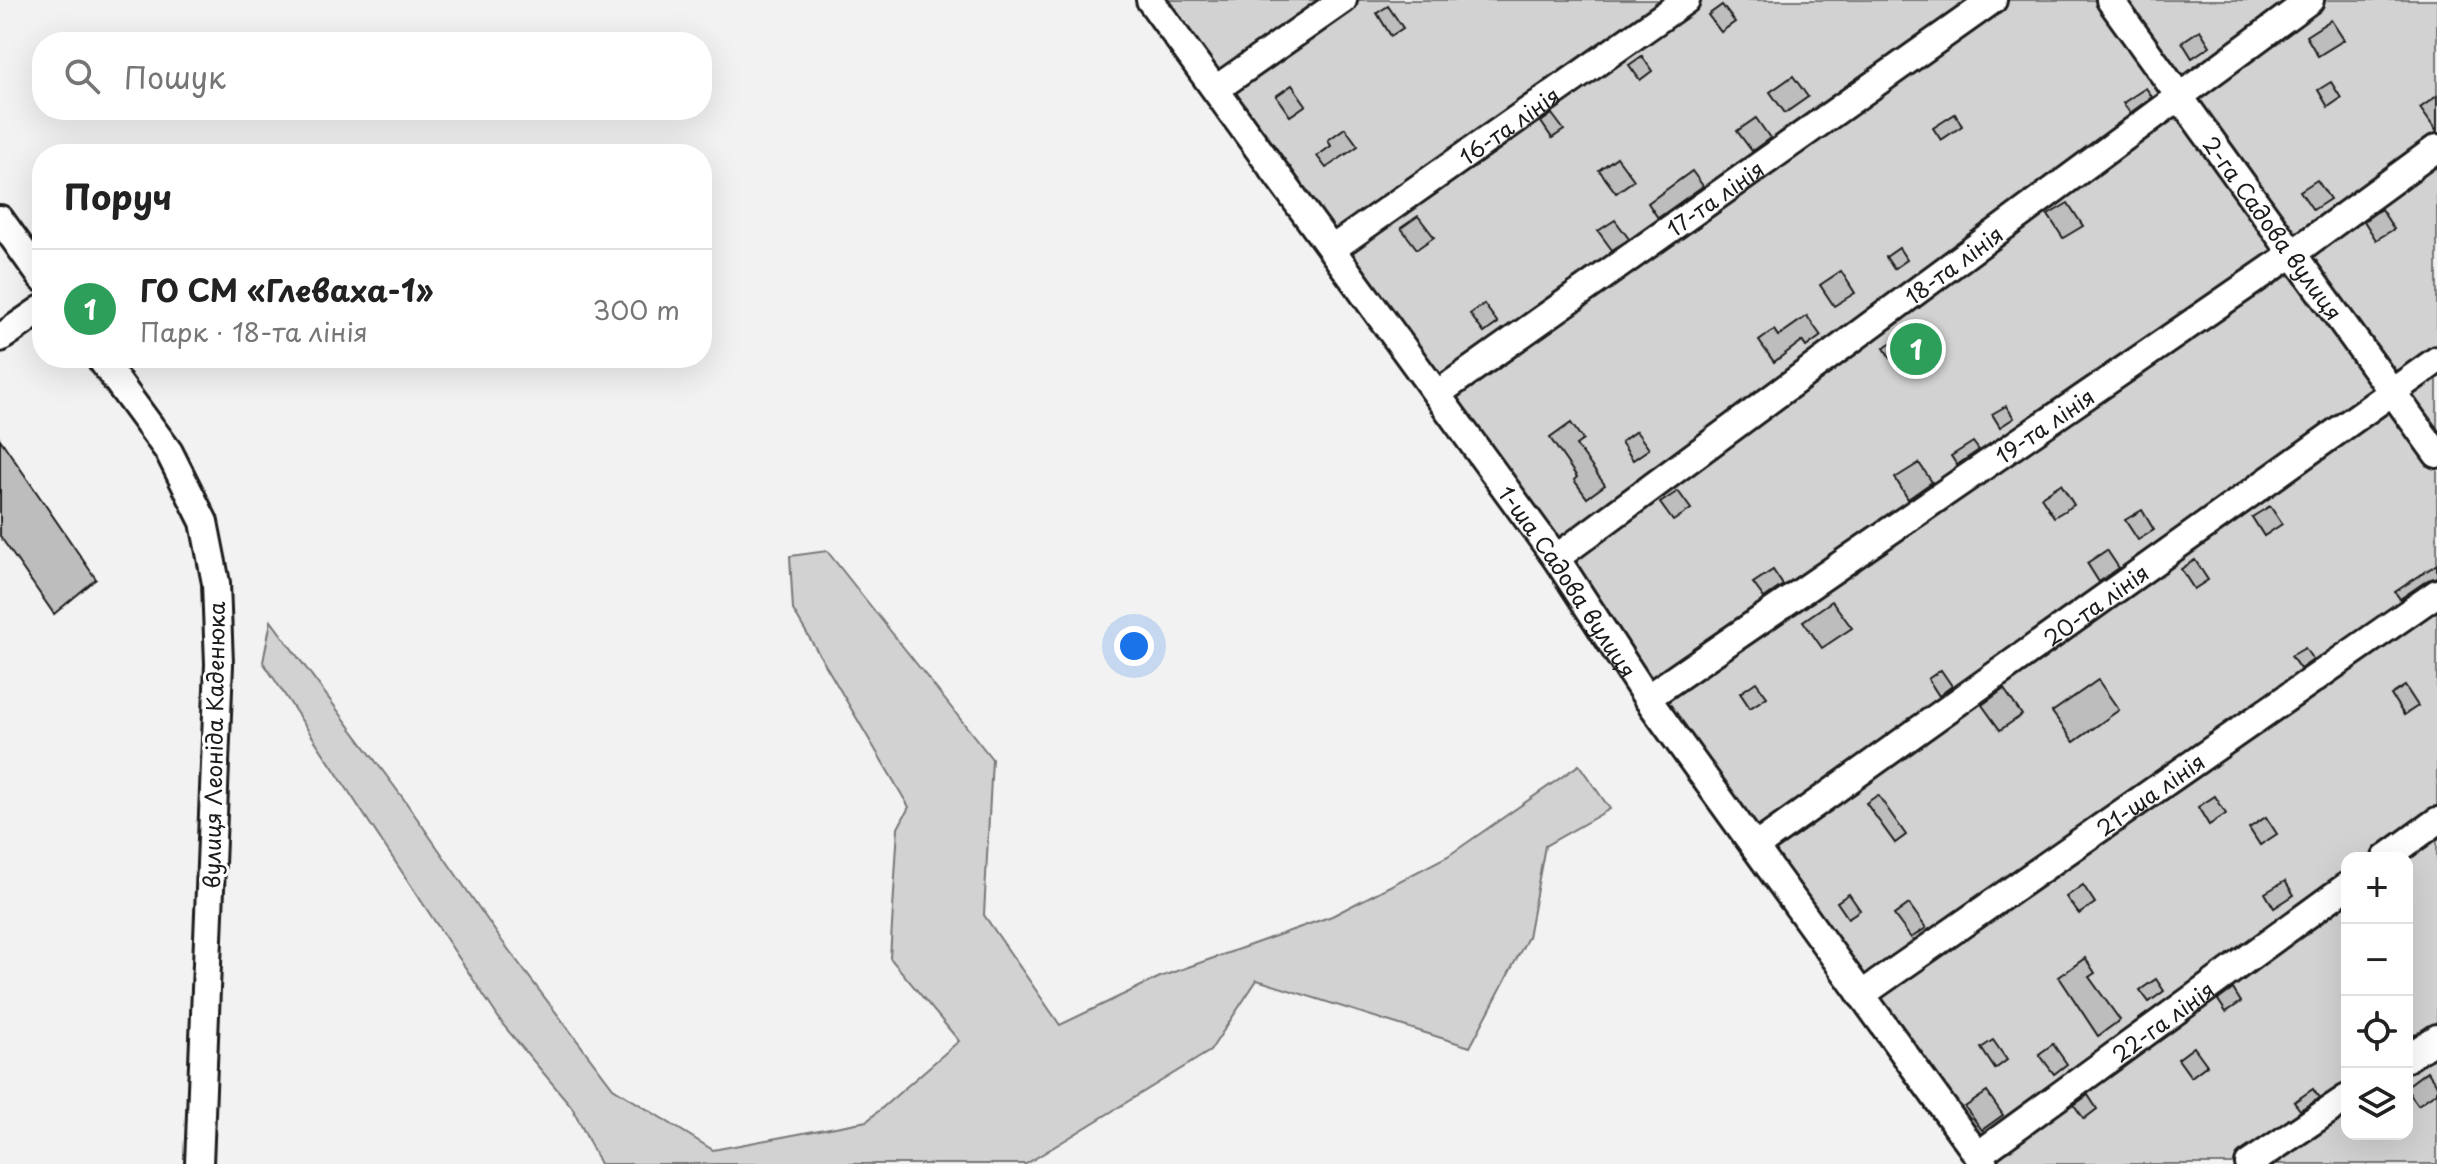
<!DOCTYPE html>
<html lang="uk">
<head>
<meta charset="utf-8">
<style>
	:root { --surface:#fff; --page:#f6f6f6; --text:#222; --muted:#767676; --line:#e0e0e0; --accent:#d1495b }
	body { margin:0; font-family:"Playpen Sans",sans-serif; background:var(--page); color:var(--text) }
	.controls { position:absolute; right:24px; bottom:24px; display:grid; overflow:hidden; border-radius:16px; box-shadow:0 8px 32px #0002 }
	.controls button { width:72px; height:72px; display:grid; place-items:center; padding:0; border:0; border-bottom:2px solid var(--line); background:var(--surface); color:var(--text); font:40px sans-serif }
	.you { position:absolute; left:1134px; top:646px; width:28px; height:28px; margin:-20px; border:6px solid #fff; border-radius:50%; background:#1a73e8; box-shadow:0 0 0 12px #1a73e833 }
	.badge { display:grid; place-items:center; width:52px; height:52px; border-radius:50%; background:var(--accent); color:#fff; font-size:26px; font-weight:700 }
	.pin { position:absolute; translate:-50% -50%; border:4px solid #fff; box-shadow:0 2px 8px #0006 }
	.list { margin:0; padding:0; list-style:none }
	h2 { display:flex; justify-content:space-between; align-items:center; height:104px; margin:0; padding:0 32px; font-size:34px }
	h2 small { font-size:26px; font-weight:400; color:var(--muted) }
	.list li { display:grid; grid-template-columns:52px 1fr auto; gap:24px; align-items:center; box-sizing:border-box; height:120px; padding:0 32px; border-top:2px solid var(--line) }
	.list b { display:block; font-size:30px; white-space:nowrap }
	.list p { margin:0; font-size:26px; white-space:nowrap; color:var(--muted) }
	.list em { font-size:26px; font-style:normal; color:var(--muted) }
	.icon { flex:none; width:44px; height:44px; fill:none; stroke:currentColor; stroke-width:2; stroke-linecap:round; stroke-linejoin:round }
	.map { position:relative; flex:none; width:2437px; height:1164px; overflow:hidden }
	.search { position:absolute; background:var(--surface); box-shadow:0 8px 32px #0002; left:32px; top:32px; width:680px; height:88px; display:flex; align-items:center; gap:20px; box-sizing:border-box; padding:0 28px; border-radius:32px; color:var(--muted); font-size:30px }
	.panel { position:absolute; background:var(--surface); box-shadow:0 8px 32px #0002; left:32px; top:144px; width:680px; height:224px; border-radius:32px }
	.map>svg:first-child { display:block }
	.green { fill:#d2d2d2; stroke:#777; stroke-width:2; fill-rule:evenodd }
	.building { fill:#bdbdbd; stroke:#1c1c1c; stroke-width:2 }
	.lines { fill:none; stroke-linecap:round; stroke-linejoin:round }
	.minor-casing { stroke:#1c1c1c; stroke-width:32 }
	.minor { stroke:#fff; stroke-width:26 }
	.labels { text-anchor:middle; dominant-baseline:central; stroke-width:6; stroke-linejoin:round; paint-order:stroke }
	.street-label { font-size:22px; fill:#1c1c1c; stroke:#fff }
</style>
</head>
<body>
<div class="map">
<svg width="2437" height="1164" viewBox="0 0 2437 1164">
	<rect width="100%" height="100%" fill="#f2f2f2"/>
	<filter id="ink" filterUnits="userSpaceOnUse"><feTurbulence type="fractalNoise" baseFrequency=".0125" numOctaves="2"/><feDisplacementMap in="SourceGraphic" scale="16" xChannelSelector="R" yChannelSelector="G"/><feConvolveMatrix kernelMatrix="1 2 1 2 8 2 1 2 1" color-interpolation-filters="sRGB"/></filter>
	<g filter="url(#ink)">
		<!-- green -->
		<g class="green">
			<path d="M 1145,0 L 2437,0 L 2437,1164 L 1984,1164 ZM 2347,858 L 2407,858 L 2407,1134 L 2347,1134 Z"/>
			<polygon points="827,551 992,759 984,915 1060,1025 1160,977 1332,916 1448,856 1579,765 1610,809 1545,846 1528,937 1470,1047 1257,980 1210,1051 1026,1164 600,1164 572,1107 504,1026 263,662 271,621 403,798 502,941 613,1088 713,1150 867,1121 959,1041 890,958 898,828 909,807 793,610 790,556"/>
		</g>
		<!-- building -->
		<g class="building">
			<polygon points="1722,5 1735,22 1721,32 1708,15"/>
			<polygon points="1388,6 1403,28 1391,36 1377,13"/>
			<polygon points="2331,20 2344,40 2318,56 2306,36"/>
			<polygon points="2200,30 2210,46 2192,58 2182,42"/>
			<polygon points="1642,56 1652,71 1640,80 1629,65"/>
			<polygon points="1793,76 1808,97 1785,113 1770,92"/>
			<polygon points="2331,82 2341,98 2328,107 2318,90"/>
			<polygon points="1292,85 1306,105 1290,116 1276,96"/>
			<polygon points="2146,88 2152,97 2130,113 2123,103"/>
			<polygon points="2437,96 2437,132 2420,108"/>
			<polygon points="1552,114 1564,130 1552,138 1541,122"/>
			<polygon points="1955,114 1962,126 1941,140 1933,128"/>
			<polygon points="1756,118 1770,138 1752,151 1737,131"/>
			<polygon points="1345,128 1358,146 1326,168 1317,156 1331,146 1328,140"/>
			<polygon points="1617,157 1634,180 1616,193 1599,170"/>
			<polygon points="1692,171 1703,186 1658,218 1648,203"/>
			<polygon points="2317,180 2330,199 2313,210 2300,191"/>
			<polygon points="2068,203 2083,226 2063,238 2048,215"/>
			<polygon points="2381,209 2394,229 2376,240 2364,221"/>
			<polygon points="1418,216 1434,237 1417,249 1401,228"/>
			<polygon points="1615,220 1629,239 1612,250 1598,231"/>
			<polygon points="1899,248 1907,260 1894,269 1886,257"/>
			<polygon points="1841,271 1855,293 1834,306 1820,285"/>
			<polygon points="1484,304 1498,323 1484,333 1470,314"/>
			<polygon points="1807,316 1821,336 1806,347 1802,341 1774,362 1759,341 1774,330 1778,336"/>
			<polygon points="1905,335 1914,348 1893,362 1884,348"/>
			<polygon points="2006,406 2014,418 2000,427 1992,414"/>
			<polygon points="1571,423 1583,440 1576,445 1605,485 1587,498 1574,480 1577,477 1550,438"/>
			<polygon points="1636,431 1649,449 1633,460 1621,442"/>
			<polygon points="0,439 96,579 54,614 0,536"/>
			<polygon points="1973,442 1979,450 1957,465 1951,456"/>
			<polygon points="1919,463 1932,482 1908,499 1895,478"/>
			<polygon points="2061,484 2074,505 2054,517 2041,497"/>
			<polygon points="1678,491 1691,509 1673,521 1660,503"/>
			<polygon points="2270,506 2282,524 2264,536 2252,517"/>
			<polygon points="2142,510 2154,530 2138,540 2125,520"/>
			<polygon points="2107,550 2119,568 2099,582 2087,563"/>
			<polygon points="2195,560 2208,580 2194,589 2181,569"/>
			<polygon points="2437,564 2437,577 2428,580 2400,599 2395,592"/>
			<polygon points="1773,570 1783,585 1764,598 1753,583"/>
			<polygon points="1832,601 1852,628 1822,648 1803,621"/>
			<polygon points="2305,648 2313,660 2300,669 2291,656"/>
			<polygon points="1941,670 1952,686 1939,696 1928,679"/>
			<polygon points="2098,680 2119,710 2074,742 2052,712"/>
			<polygon points="1756,682 1767,697 1750,708 1740,693"/>
			<polygon points="2405,686 2418,706 2404,715 2391,695"/>
			<polygon points="2004,689 2022,715 2000,730 1982,705"/>
			<polygon points="1878,795 1906,835 1895,843 1866,803"/>
			<polygon points="2215,796 2226,814 2209,825 2198,807"/>
			<polygon points="2266,817 2277,834 2260,845 2249,828"/>
			<polygon points="2285,881 2294,895 2274,908 2265,893"/>
			<polygon points="2083,885 2095,903 2079,914 2066,897"/>
			<polygon points="1849,894 1860,910 1848,918 1837,902"/>
			<polygon points="1909,904 1926,928 1911,938 1894,915"/>
			<polygon points="2085,958 2095,973 2089,977 2120,1020 2098,1036 2059,977"/>
			<polygon points="2156,979 2164,991 2149,1002 2140,990"/>
			<polygon points="2233,989 2241,1002 2226,1012 2218,1000"/>
			<polygon points="1993,1040 2007,1060 1995,1069 1981,1048"/>
			<polygon points="2053,1044 2067,1064 2054,1074 2039,1054"/>
			<polygon points="2194,1047 2207,1065 2191,1077 2178,1059"/>
			<polygon points="2427,1071 2437,1085 2437,1092 2418,1105 2407,1090 2407,1086"/>
			<polygon points="2313,1089 2319,1098 2300,1110 2294,1102"/>
			<polygon points="1987,1092 2003,1115 1982,1130 1965,1107"/>
			<polygon points="2088,1095 2097,1109 2084,1119 2074,1105"/>
		</g>
		<g class="lines">
			<defs>
				<g id="minor">
					<path id="s1" d="M 1150,0 L 1556,558 L 1647,698 L 1984,1164"/>
					<path id="s2" d="M 2110,0 L 2437,454"/>
					<polyline points="1216,89 1343,0"/>
					<polyline points="0,219 42,278"/>
					<path id="s3" d="M 1332,249 L 1686,0"/>
					<polyline points="0,338 42,309"/>
					<polyline points="100,358 169,452 204,522 216,583 219,664 199,1164"/>
					<path id="s4" d="M 1437,394 L 1993,0"/>
					<path id="s5" d="M 1556,558 L 2310,0"/>
					<path id="s6" d="M 1647,698 L 2292,254 L 2437,148"/>
					<path id="s7" d="M 1755,847 L 2437,360"/>
					<polyline points="2386,858 2437,821"/>
					<path id="s8" d="M 1861,995 L 2437,593"/>
					<polyline points="2407,1058 2437,1038"/>
					<path id="s9" d="M 1978,1155 L 2347,886"/>
					<polyline points="2249,1164 2347,1098"/>
				</g>
			</defs>
			<!-- minor casing -->
			<use href="#minor" class="minor-casing"/>
			<!-- minor -->
			<use href="#minor" class="minor"/>
		</g>
	</g>
	<g class="labels">
		<!-- street labels -->
		<g class="street-label">
			<text stroke="none"><textPath href="#s3" startOffset="216">16-та лінія</textPath></text>
			<text stroke="none"><textPath href="#s4" startOffset="340">17-та лінія</textPath></text>
			<text stroke="none"><textPath href="#s2" startOffset="280">2-га Садова вулиця</textPath></text>
			<text stroke="none"><textPath href="#s5" startOffset="494">18-та лінія</textPath></text>
			<text stroke="none"><textPath href="#s6" startOffset="482">19-та лінія</textPath></text>
			<text stroke="none"><textPath href="#s1" startOffset="716">1-ша Садова вулиця</textPath></text>
			<text stroke="none"><textPath href="#s7" startOffset="418">20-та лінія</textPath></text>
			<text transform="translate(213 745) rotate(-89)">вулиця Леоніда Каденюка</text>
			<text stroke="none"><textPath href="#s8" startOffset="352">21-ша лінія</textPath></text>
			<text stroke="none"><textPath href="#s9" startOffset="228">22-га лінія</textPath></text>
		</g>
	</g>
</svg>
<div class="controls">
<button>+</button>
<button>−</button>
<button><svg class="icon" aria-label="locate" viewBox="0 0 24 24"><circle cx="12" cy="12" r="6"/><path d="M12 2v4M12 18v4M2 12h4M18 12h4"/></svg></button>
<button><svg class="icon" aria-label="layers" viewBox="0 0 24 24"><path d="M12 4l9 5-9 5-9-5zM3 14l9 5 9-5"/></svg></button>
</div>
<div class="you"></div>
<div class="pin badge" style="left:1916px;top:349px;background:#2e9e5b">1</div>
<div class="search"><svg class="icon" aria-label="search" viewBox="0 0 24 24"><circle cx="10" cy="10" r="6"/><path d="M15 15l6 6"/></svg>Пошук</div>
<section class="panel">
<h2>Поруч<small></small></h2>
<ul class="list">
<li><span class="badge" style="background:#2e9e5b">1</span><div><b>ГО СМ «Глеваха-1»</b><p>Парк · 18-та лінія</p></div><em>300 m</em></li>
</ul>
</section>
</div>
</body>
</html>
